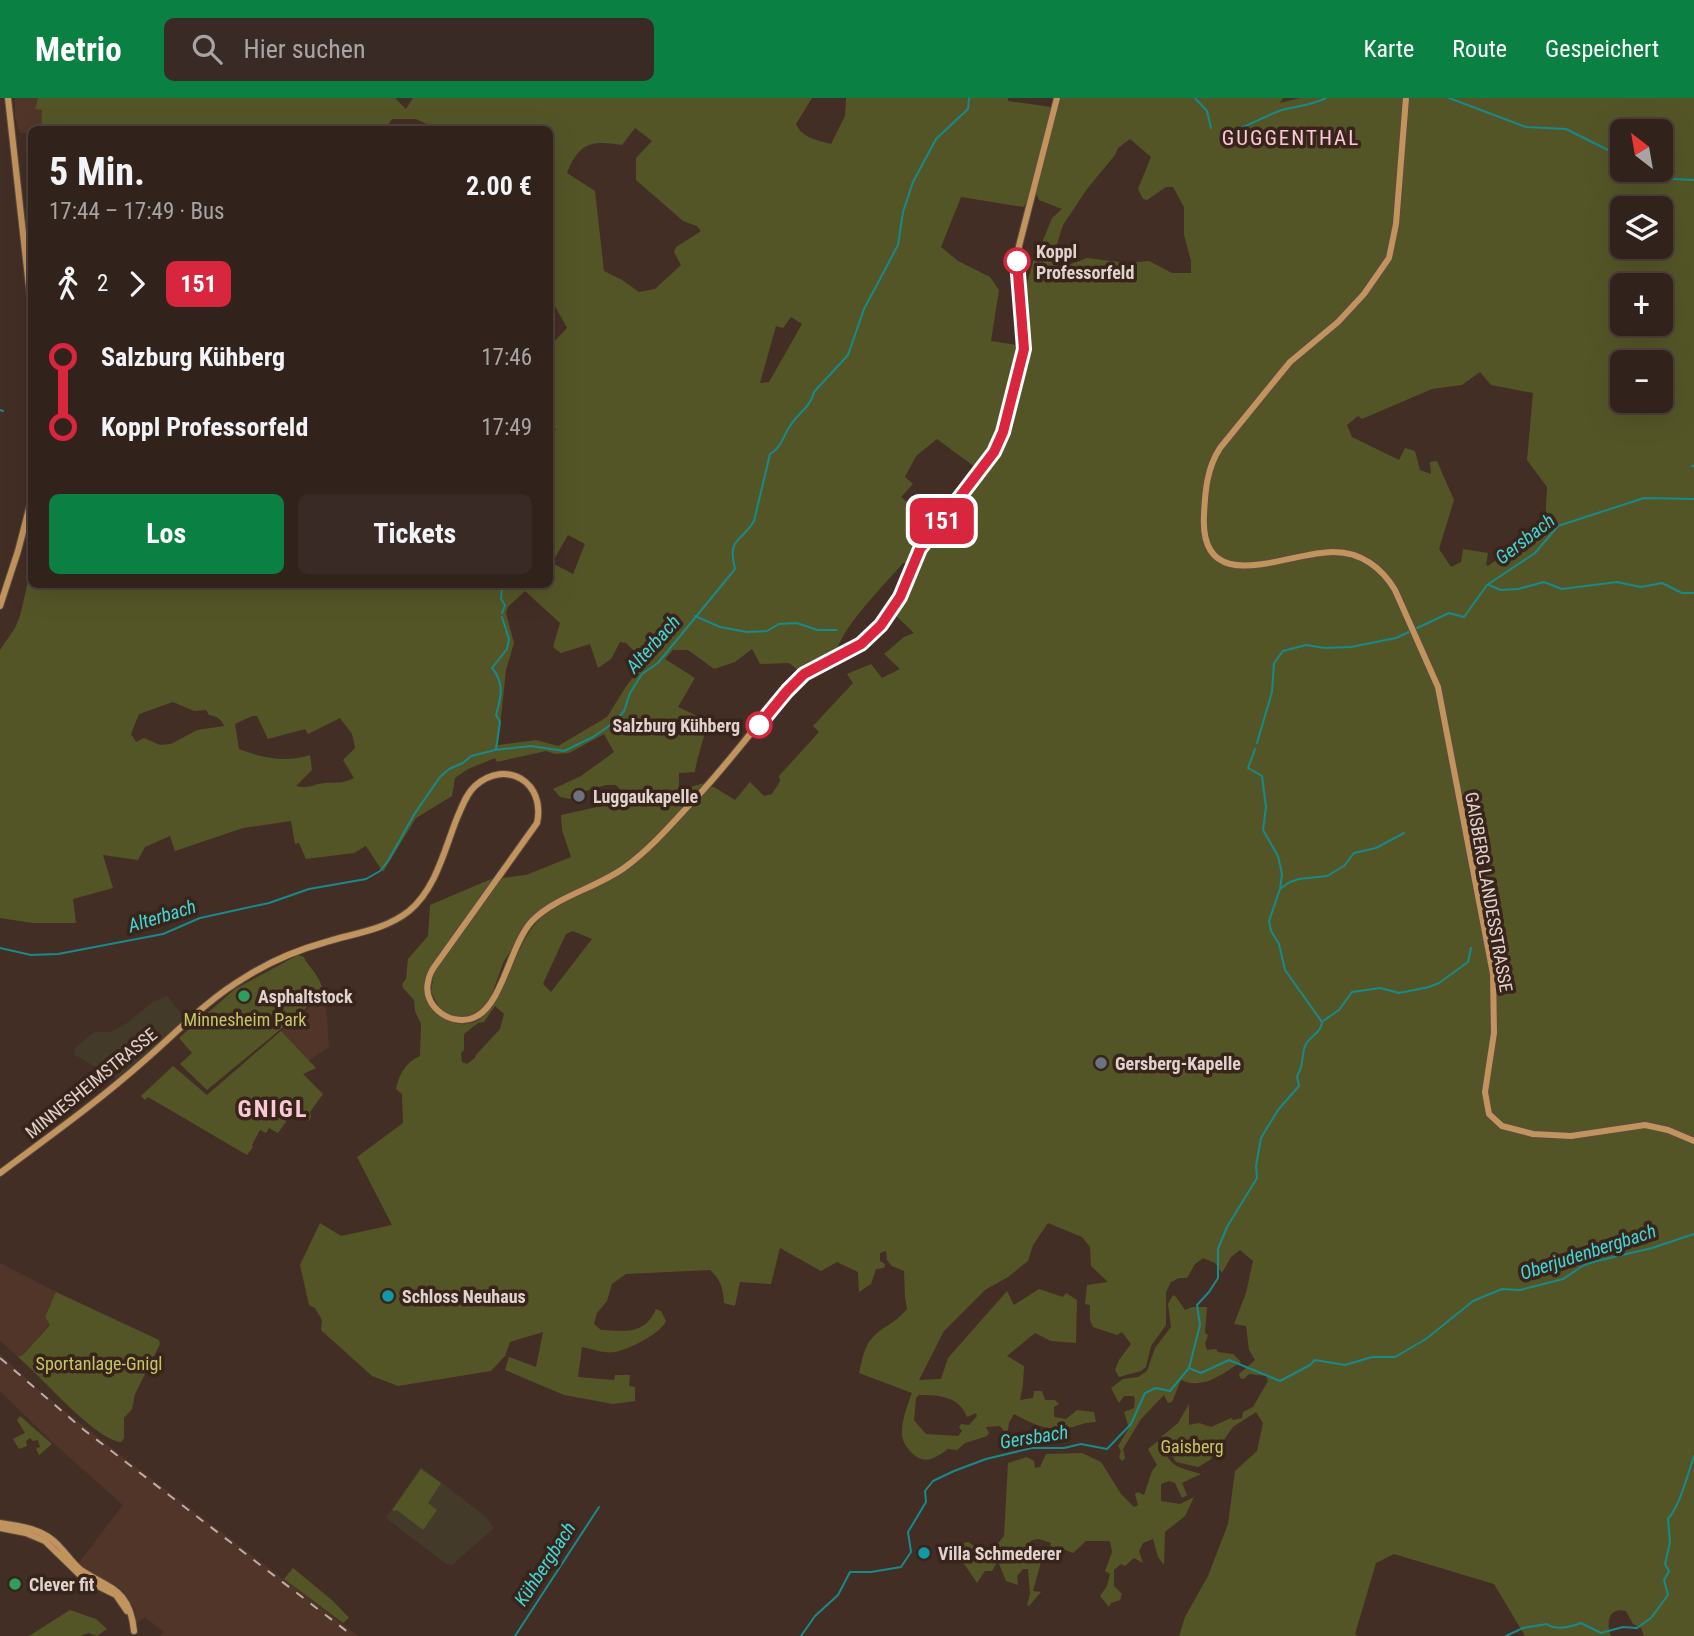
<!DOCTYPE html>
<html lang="de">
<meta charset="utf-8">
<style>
:root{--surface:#32221c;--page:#3a2a25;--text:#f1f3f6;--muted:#a8a4a3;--line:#4d3f3b;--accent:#0b8043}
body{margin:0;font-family:"Roboto Condensed",sans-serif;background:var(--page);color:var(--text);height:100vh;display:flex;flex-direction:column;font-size:26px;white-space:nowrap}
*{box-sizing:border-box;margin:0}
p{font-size:23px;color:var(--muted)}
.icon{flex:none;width:38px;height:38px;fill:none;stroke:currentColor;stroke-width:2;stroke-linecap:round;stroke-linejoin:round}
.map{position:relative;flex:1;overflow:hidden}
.panel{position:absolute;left:28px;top:28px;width:525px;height:462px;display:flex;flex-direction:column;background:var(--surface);border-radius:10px;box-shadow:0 7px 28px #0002,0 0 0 2px var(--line)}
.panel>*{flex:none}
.badge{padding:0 14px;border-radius:10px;font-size:24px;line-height:46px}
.needle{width:46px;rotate:329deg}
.controls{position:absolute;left:1610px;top:21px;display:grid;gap:14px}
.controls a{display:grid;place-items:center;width:63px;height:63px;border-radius:10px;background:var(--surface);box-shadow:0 7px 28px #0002,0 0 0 2px var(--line);font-size:35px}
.map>.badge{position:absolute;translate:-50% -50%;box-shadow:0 0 0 4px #fff}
.legs{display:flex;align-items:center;gap:10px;height:77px;padding:0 21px;font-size:23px}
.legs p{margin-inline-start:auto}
.head{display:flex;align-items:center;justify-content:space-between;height:119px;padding:0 21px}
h1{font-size:38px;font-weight:700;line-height:52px}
.primary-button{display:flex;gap:14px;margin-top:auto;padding:14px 21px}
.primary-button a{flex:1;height:80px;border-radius:10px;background:var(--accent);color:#fff;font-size:28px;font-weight:700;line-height:80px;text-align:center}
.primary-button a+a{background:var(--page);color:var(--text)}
ul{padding:0 21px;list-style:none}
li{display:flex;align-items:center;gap:24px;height:70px;font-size:26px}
li i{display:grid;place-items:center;width:10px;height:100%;margin:0 9px;background:currentColor}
li i::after{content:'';width:18px;height:18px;margin:-9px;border:5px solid;border-radius:50%;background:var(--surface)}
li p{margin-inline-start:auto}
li:first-child i{background:linear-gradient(#0000 50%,currentColor 0)}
li:last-child i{background:linear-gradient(currentColor 50%,#0000 0)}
header{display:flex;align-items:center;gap:42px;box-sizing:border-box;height:98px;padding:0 35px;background:var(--accent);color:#fff}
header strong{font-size:33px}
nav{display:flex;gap:38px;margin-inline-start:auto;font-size:24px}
.search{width:490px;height:63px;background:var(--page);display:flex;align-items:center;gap:18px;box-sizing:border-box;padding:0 24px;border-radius:10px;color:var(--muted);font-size:26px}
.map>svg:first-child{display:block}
.built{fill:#513529}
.education{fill:#433a2a}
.green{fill:#545527;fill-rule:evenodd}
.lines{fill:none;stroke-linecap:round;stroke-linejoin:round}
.stream{stroke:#178a8a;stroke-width:2}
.major-casing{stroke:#5c4b43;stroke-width:8}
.major{stroke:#c2945d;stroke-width:6}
.rail{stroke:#bdada7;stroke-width:2;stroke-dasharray:9 9;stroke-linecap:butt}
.line-1-casing{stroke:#fff;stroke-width:16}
.line-1{stroke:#d7263d;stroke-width:10}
.stop-1-dot{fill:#fff;stroke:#d7263d;stroke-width:3.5}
.worship-dot{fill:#6b7280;stroke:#39241c;stroke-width:2.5}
.leisure-dot{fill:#2e9e5b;stroke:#39241c;stroke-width:2.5}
.culture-dot{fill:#0f9aa8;stroke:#39241c;stroke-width:2.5}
.labels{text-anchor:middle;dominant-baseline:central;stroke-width:7;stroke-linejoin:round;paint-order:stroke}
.stop-label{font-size:18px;font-weight:bold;fill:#e0d2cc;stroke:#39241c;text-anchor:start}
.poi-label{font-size:18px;font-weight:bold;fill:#e0d2cc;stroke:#39241c;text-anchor:start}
.street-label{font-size:18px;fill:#e0d2cc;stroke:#39241c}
.park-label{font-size:18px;fill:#c4c763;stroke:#39241c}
.water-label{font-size:19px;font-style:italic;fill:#3ed8d8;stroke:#39241c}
.quarter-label{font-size:21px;letter-spacing:2px;fill:#fbc9d6;stroke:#39241c}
.district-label{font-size:24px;font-weight:bold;letter-spacing:2px;fill:#fbc9d6;stroke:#39241c}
</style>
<header>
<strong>Metrio</strong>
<div class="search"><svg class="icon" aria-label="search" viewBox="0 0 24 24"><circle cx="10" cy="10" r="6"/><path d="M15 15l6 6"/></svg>Hier suchen</div>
<nav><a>Karte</a><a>Route</a><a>Gespeichert</a></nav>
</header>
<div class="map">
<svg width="1694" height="1538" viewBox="0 0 1694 1538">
<rect width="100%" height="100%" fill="#432e25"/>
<!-- built -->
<g class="built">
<polygon points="15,0 38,0 35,11 42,12 41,31 32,32 31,35 20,35 15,19"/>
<polygon points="323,893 326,906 329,949 308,963 281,933 306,913"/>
<polygon points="0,1165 56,1194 45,1219 50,1226 23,1257 18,1259 0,1242"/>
<polygon points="0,1256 39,1292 115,1353 358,1538 160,1538 164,1534 145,1519 137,1525 135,1511 122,1492 78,1466 123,1407 51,1343 0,1293"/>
</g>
<!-- education -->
<g class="education">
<polygon points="167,898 184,919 184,923 116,981 75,957 74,951 94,934 111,934 127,925 153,904"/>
<polygon points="421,1369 485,1418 494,1430 452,1467 445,1465 386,1420"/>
</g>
<!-- green -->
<g class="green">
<path d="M38,0H395L406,11L413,0H812L796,26C802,40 817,42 831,46L845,18L846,0H1008V3L1051,9L1054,0H1283L1280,5L1300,0H1694V1538H1644L1641,1530L1633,1526L1626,1513C1608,1509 1606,1525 1611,1538H1525L1494,1486L1394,1456L1376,1465L1355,1536L1358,1538H1179L1185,1519L1208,1478L1228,1426L1235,1373L1257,1353L1263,1325L1256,1314L1233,1329L1210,1362L1198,1369L1176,1364L1161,1339L1178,1325L1189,1306V1327L1199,1325L1211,1329L1231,1320L1233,1322L1242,1320L1243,1314L1253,1309L1268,1283L1266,1278L1249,1276L1244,1281L1240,1280L1239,1276L1255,1262L1249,1252L1246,1228L1234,1226L1246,1195L1253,1163L1240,1152L1231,1159L1222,1175L1215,1165L1203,1160L1195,1166L1187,1180H1179L1171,1184L1166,1194V1227L1151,1248L1146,1269L1141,1273L1119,1279L1115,1272L1119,1262L1131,1246L1122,1234L1117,1237L1093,1229L1090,1222V1207L1085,1206L1087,1187L1108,1184L1091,1168L1090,1149L1082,1139L1048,1125L1033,1147L1028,1163L1008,1179L985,1192L944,1233L919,1282L941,1281L948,1260L1007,1193L1014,1207L1039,1191L1063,1199L1066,1195L1077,1202L1076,1245L1051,1243L1035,1235L1007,1258L1024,1268L1023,1287L1020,1302L1033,1300L1034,1293H1042L1045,1302H1055L1059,1306L1054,1309V1319L1066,1321L1077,1312L1094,1314L1096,1324C1085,1324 1078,1328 1068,1330C1048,1334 1031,1325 1014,1316L1009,1325L1007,1337L1000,1328L986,1329L989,1335L987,1338L965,1345L957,1352L948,1351C934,1361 924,1368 910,1353C906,1348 903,1344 902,1338C901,1324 907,1308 912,1295L859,1275C862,1262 864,1248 873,1239C883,1228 895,1226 907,1211L905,1200L904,1173L892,1168L887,1162L886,1153L880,1155V1163L885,1166L884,1170L876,1171L871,1186L859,1194L858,1174L837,1164L821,1173L780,1150L771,1186L740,1184L735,1208L724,1205C723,1190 721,1182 710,1172L626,1176L612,1186L607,1203L597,1215L594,1226L601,1232C626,1233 645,1237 656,1211L661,1213L666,1223C660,1236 630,1251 615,1254C606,1256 592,1251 582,1249L578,1279L614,1282L615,1277H630L629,1288L635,1289V1303L613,1306L564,1297L505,1272L509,1259L536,1269L543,1234L510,1244L505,1258L491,1273L398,1288L372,1278L321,1232L322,1222L315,1210L309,1207L300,1167L320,1125L341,1138L392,1127L357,1059L403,1025L402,996L396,991C399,976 406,964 420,958L421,926L415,913L414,902L403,890L402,886L406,881L408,861L428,838L430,807L496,779C482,799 467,819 452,839C443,851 432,864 426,878C415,906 450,936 477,923C503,909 514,848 537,824C557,803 598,792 624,774C656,752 683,717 711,689H714L735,702L750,684L764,698L772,696L780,683L779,678L819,634L813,628L853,585L847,576L871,566L882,580L900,571L884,556L904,539L914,535L889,511L908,466L903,465C888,483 836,535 837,556L800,574L789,565L760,566L752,551L735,564L714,571L688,552H673L665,561L695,580L678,609L706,622C706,640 697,656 695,674L679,675V692L705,685L688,700L676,718L630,763L592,787L537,814L504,863L490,901L480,912L468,919H461L447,916L440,911L431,894L434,875L502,780L526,777L571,759L562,732L561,717L615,705L626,697L616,687H606L573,697L570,701L560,699L553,691L581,678L614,654L604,636L569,655L555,656L546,653L497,664L495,660L468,671L455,680L452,698L416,720L383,774L366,748L354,755L306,761L299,745L295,746L291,723L243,730L175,753L170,738L145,749L138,762L103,757L113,790L73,801L76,825H33L0,820V552L15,530L20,518L31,470L32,486H550V343L556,331L550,325V248L567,230L550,199V32L437,31L416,21H392L385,32L41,31L42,12L35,11ZM635,30L652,43L636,60V82L683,123L697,128L701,133L676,149L674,154L681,167L655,191L639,194L622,182L604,173L595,93L567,75C579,45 591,42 622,47ZM1622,33H1661V72H1622ZM1130,41L1151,59L1138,91L1143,101L1147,102L1166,89H1173L1184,109V137L1191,163V175H1172L1149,163L1126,165L1087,160L1063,169L1053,159L1063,127L1087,91L1115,57L1118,50ZM1036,95L1039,102L1062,111L1052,120L1037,157H1035L1024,196L1029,249L991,243L999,192L990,179L958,163L941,149L961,99L1023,109ZM1622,110H1661V149H1622ZM1622,187H1661V226H1622ZM791,219L802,226L769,284L760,285L776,228L783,230ZM1622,264H1661V303H1622ZM1480,274L1491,287L1533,295L1527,362L1547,389L1545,427L1488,468L1486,467L1488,455L1463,451L1461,464L1451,469L1439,451L1454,402L1437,363L1430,364L1431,376L1420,372L1415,353L1405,350L1399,362L1352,339L1347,327L1358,318L1362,321L1432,291L1462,287ZM937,341L979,372L932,427L907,408L909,405L901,399L913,386L905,379L916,358ZM568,437L585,446L573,476L552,465ZM525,493L560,525L553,549L561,555L590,546L598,570L611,561L620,544L626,545L645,564L627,587L607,619L558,648L536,642L498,647L506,572L514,545L506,515L508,509ZM173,604L194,613L206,612L209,617C217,618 221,621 224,628L197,632L171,646L160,647L144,640L136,644L131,636L139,616ZM252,618H257L268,641L305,631L308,636L340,620L352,636L355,650L343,662L354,680C341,686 338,684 325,685C312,686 312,691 296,688L312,672L310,657C286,665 262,660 239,651L235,626ZM573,833L592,841L551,894L543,886L546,879L566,836ZM495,908L504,916L500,931L476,957L475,960L467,966L462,964L461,955L464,952V936L478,925L484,924ZM919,1297C939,1297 959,1298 967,1319L976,1315L977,1318L969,1327L961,1326L959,1329L962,1333L958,1338L926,1336L914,1322L916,1300Z"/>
<path d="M298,857L304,859C306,866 318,875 322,889L305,911L207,992L180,966L192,955L179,940L235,891Z"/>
<polygon points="281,933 316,970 303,976 323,996 310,1014 311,1020 308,1023 293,1014 278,1035 269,1030 266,1035 260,1032 252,1047 253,1049 247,1057 148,999 145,1002 141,998 173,968 207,997"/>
<path d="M56,1194L159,1242L160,1246L135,1296L132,1311L124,1320V1340L121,1344C95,1342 40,1277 18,1259L23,1257L50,1227L45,1219Z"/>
<path d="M1173,1197L1176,1199L1185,1212L1192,1209H1207L1205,1235L1208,1237L1205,1246L1207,1252L1216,1251L1218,1254L1233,1256L1241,1264C1222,1276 1204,1292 1181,1282L1172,1304L1168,1305L1164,1297L1141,1321L1123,1351L1125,1360L1122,1363L1119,1359L1121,1353L1118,1348L1129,1330L1124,1314L1134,1310L1135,1300L1133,1298H1124L1119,1305L1111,1290L1123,1281L1138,1279L1147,1273L1155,1250L1171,1229L1168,1206Z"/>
<polygon points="20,1318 52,1346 39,1357 36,1351 40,1349 38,1342 33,1343 30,1340 26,1343 27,1348 19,1351 13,1341 25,1335 17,1322"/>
<path d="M1158,1343C1174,1371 1172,1367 1201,1376L1182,1385L1187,1397L1182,1400L1175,1385L1169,1383L1161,1386V1403L1180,1406L1194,1399L1185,1418L1165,1434L1164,1467L1158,1459L1153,1441L1143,1445L1139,1453L1143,1465L1134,1460L1125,1468L1121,1466L1114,1472V1488L1122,1496L1120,1502L1111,1505L1109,1509L1100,1498L1107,1488L1110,1476L1105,1473L1112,1454L1110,1443H1086L1073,1455L1060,1450L1053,1459L1049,1460L1051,1445L1039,1441L1032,1442L1025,1451L1035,1454L1041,1464L1033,1493L1041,1494L1029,1508L1027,1507L1030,1496L1028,1471H1023L1017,1478L1018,1487L1006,1483L998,1463L992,1473H985L977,1485L952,1448L968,1444L976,1449L985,1461L1004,1438L1008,1365L1027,1359L1034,1363L1035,1370L1040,1369L1046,1356L1082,1355L1101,1364L1121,1396L1134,1409L1138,1407L1135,1396L1138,1394L1144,1397L1152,1373L1157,1367L1148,1351Z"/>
<polygon points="421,1371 441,1385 428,1405 437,1412 423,1432 397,1412 395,1413 392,1412"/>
<polygon points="293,1470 333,1503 349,1520 343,1525 284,1481"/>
<polygon points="70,1512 96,1521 107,1531 97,1538 88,1535 80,1538 29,1538"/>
</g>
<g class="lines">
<!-- stream -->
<g class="stream">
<polyline points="1195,0 1207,13 1211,30"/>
<polyline points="1449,0 1526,29 1566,31 1622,59"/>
<path d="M1220,37C1241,33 1261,19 1282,12C1297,8 1312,7 1326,0"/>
<polyline points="1652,72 1674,81 1694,82"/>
<polyline points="0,312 3,313"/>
<polyline points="1692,368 1694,368"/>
<polyline points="499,486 502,490 501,501 505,507 502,515"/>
<polyline points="1489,487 1501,492 1518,491 1544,484 1562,491 1617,484 1641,489 1662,485 1682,495 1694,495"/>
<polyline points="695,518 720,529 747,534 767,533 779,526 797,525 817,532 837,532"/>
<polyline points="1257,645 1272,594 1274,565 1283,553 1306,547 1325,550 1351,549 1396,540 1449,515 1464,519 1487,487 1535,455 1558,428 1644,400 1694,401"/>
<path d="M496,651L500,624L496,617C501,600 505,585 492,570L507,551L509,541L502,519"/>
<polyline points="1281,790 1290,784 1299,781 1327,778 1344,768 1354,755 1376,750 1404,735"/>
<path d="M0,850L31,857L58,856L163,836L200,820L269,805L309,791L366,781L380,773L388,763L415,715L440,679L449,671L463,665L471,658L495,652L531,648L564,653L593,639L615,624L624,613L630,595L642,576L658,565L735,471C727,439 741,445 754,423L770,356C782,349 783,338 790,328C797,316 811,309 814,294L848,257L864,211L898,147L903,114L913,84L936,41L968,11L969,0"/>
<polyline points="1323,923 1339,912 1352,894 1380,890 1399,895 1429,889 1439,885 1468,864 1471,850"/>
<polyline points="1189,1270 1201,1275 1229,1262 1280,1283 1310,1267 1315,1262 1345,1267 1372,1259 1395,1259 1426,1241 1473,1203 1502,1191 1520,1192 1563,1181 1584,1167 1597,1163 1652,1150 1694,1136"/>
<polyline points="515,1538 599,1409"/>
<path d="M801,1538L815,1518L838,1497L850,1474H871L901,1469L911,1454L908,1434L926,1404L925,1393L933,1383L954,1373L986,1361L1032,1350H1064L1081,1346L1107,1351L1131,1326L1145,1295L1156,1290L1170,1293L1189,1270L1200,1227L1197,1207L1209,1194L1218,1180V1151L1227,1129L1257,1080L1256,1068L1261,1040L1278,1012L1299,988L1297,978C1304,968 1301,959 1305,948C1309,938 1321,936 1322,924L1285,872L1279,846L1271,833L1269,823L1280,791L1282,776L1278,758L1263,732L1266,709L1262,678L1248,670L1255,651"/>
<path d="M1506,1538L1523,1530L1547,1526C1556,1533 1570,1529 1581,1525L1601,1535L1623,1529L1637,1530L1651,1520L1668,1497L1664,1482L1669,1473L1665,1466L1670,1444L1668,1421C1681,1405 1687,1378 1694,1358"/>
</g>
<defs>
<g id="major">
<polyline points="8,0 32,216"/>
<path d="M1406,0L1396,126L1389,160L1364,196L1338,224L1290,264L1220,350C1207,370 1205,393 1204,417C1199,503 1289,453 1334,454C1361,454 1382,470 1395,492L1438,589L1493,876L1494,935L1485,994L1489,1016L1502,1028L1533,1036L1571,1038L1645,1027L1668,1032L1694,1043"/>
<polyline points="0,508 18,453 32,399"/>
<path d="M0,1075C50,1038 100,1002 146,961C178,933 207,902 244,880C269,864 297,852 326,844C355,835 385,832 409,813C436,791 445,750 457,720C462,709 466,696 475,688C507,660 546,685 537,725L437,865C433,870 429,877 428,884C422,910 454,931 477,918C503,904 510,847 532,823C555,799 596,790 624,770C649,752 671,727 692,704C729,666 759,621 796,584L812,572L861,546L881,527L900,499L920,451L982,373L999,344L1024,251L1023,228L1017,175L1019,148L1057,0"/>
<path d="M0,1425C21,1428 44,1431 59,1448C67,1456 72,1465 81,1472C110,1491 130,1491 134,1533"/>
<polyline points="0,1430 26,1435 45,1443 84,1481 116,1497 127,1513"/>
</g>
</defs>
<!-- major casing -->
<use href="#major" class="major-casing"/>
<!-- major -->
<use href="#major" class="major"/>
<!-- rail -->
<polyline class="rail" points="0,1260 84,1332 353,1538"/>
</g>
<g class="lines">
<defs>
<polyline id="line-1" points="759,627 787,593 804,576 861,546 881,527 900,499 920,451 994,354 1003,334 1024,251 1017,163"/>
</defs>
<!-- line-1 casing -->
<use href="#line-1" class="line-1-casing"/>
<!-- line-1 -->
<use href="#line-1" class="line-1"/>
</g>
<!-- markers -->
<g class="stop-1-dot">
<circle cx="1017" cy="163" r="12"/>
<circle cx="759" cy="627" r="12"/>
</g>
<g class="worship-dot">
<circle cx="579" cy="698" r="7"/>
<circle cx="1101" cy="965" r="7"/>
</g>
<g class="leisure-dot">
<circle cx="244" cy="898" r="7"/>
<circle cx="15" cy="1486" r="7"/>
</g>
<g class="culture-dot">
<circle cx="388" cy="1198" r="7"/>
<circle cx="924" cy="1455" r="7"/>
</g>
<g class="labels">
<!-- stop labels -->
<g class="stop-label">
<text x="1036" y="153">Koppl<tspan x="1036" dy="21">Professorfeld</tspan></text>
<text x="740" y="627" text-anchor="end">Salzburg Kühberg</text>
</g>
<!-- poi labels -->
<g class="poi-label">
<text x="593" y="698">Luggaukapelle</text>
<text x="258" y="898">Asphaltstock</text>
<text x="1115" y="965">Gersberg-Kapelle</text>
<text x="402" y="1198">Schloss Neuhaus</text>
<text x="938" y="1455">Villa Schmederer</text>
<text x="29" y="1486">Clever fit</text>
</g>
<!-- street labels -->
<g class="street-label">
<text transform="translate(1489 794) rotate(80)">GAISBERG LANDESSTRASSE</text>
<text transform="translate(91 985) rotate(-39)">MINNESHEIMSTRASSE</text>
</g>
<!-- park labels -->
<g class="park-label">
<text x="245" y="921">Minnesheim Park</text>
<text x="99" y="1265">Sportanlage-Gnigl</text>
<text x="1192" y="1348">Gaisberg</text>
</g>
<!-- water labels -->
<g class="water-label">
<text transform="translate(1525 441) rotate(-38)">Gersbach</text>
<text transform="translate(653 546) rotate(-48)">Alterbach</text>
<text transform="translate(162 818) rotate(-17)">Alterbach</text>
<text transform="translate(1588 1154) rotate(-18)">Oberjudenbergbach</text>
<text transform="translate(1034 1339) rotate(-9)">Gersbach</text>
<text transform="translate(545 1466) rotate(-57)">Kühbergbach</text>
</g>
<!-- quarter labels -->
<g class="quarter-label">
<text x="1291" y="40">GUGGENTHAL</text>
</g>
<!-- district labels -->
<g class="district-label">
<text x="273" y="1011">GNIGL</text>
</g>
</g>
</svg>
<div class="controls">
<a><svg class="needle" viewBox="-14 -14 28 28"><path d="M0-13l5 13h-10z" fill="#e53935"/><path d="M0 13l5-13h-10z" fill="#a8a4a3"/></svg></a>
<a><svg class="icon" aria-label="layers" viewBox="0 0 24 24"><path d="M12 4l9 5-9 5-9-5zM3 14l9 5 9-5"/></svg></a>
<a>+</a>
<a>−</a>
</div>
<b class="badge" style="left:942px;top:423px;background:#d7263d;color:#fff">151</b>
<section class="panel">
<div class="head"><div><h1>5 Min.</h1><p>17:44 – 17:49 · Bus</p></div><b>2.00 €</b></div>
<div class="legs"><svg class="icon" aria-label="walk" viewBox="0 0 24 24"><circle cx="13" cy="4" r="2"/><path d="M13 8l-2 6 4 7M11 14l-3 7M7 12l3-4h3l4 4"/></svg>2<svg class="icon" aria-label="forward" viewBox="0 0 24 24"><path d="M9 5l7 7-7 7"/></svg><b class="badge" style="background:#d7263d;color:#fff">151</b></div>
<ul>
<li><i style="color:#d7263d"></i><b>Salzburg Kühberg</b><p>17:46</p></li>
<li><i style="color:#d7263d"></i><b>Koppl Professorfeld</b><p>17:49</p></li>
</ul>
<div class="primary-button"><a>Los</a><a>Tickets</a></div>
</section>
</div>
